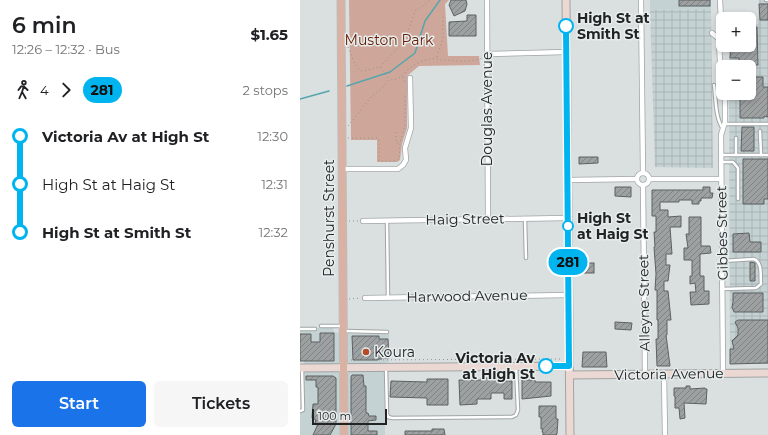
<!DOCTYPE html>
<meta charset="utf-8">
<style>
:root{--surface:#fff;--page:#f6f6f6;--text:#202124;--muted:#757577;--accent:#1a73e8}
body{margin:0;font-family:Montserrat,sans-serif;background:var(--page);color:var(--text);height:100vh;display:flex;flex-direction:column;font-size:15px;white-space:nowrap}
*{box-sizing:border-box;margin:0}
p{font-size:13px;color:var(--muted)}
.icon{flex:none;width:22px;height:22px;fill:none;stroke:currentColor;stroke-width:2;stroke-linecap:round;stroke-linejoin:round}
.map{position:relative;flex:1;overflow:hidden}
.panel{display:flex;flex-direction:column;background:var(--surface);width:300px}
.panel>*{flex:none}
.badge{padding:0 8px;border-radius:13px;font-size:14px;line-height:26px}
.tools{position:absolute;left:416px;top:12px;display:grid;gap:8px}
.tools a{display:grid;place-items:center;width:40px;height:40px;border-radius:6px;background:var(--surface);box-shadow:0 2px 6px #0003;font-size:20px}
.scale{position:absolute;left:12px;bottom:10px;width:75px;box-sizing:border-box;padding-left:4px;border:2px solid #222424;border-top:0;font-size:11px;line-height:14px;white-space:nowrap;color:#222424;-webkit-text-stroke:3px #e7eced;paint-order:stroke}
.map>.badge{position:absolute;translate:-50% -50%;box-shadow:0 0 0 2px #fff}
.legs{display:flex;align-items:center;gap:6px;height:44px;padding:0 12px;font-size:13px}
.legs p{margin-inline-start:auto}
.head{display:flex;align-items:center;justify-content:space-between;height:68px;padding:0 12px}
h1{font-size:22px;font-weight:600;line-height:30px}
.action{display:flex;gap:8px;margin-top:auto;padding:8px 12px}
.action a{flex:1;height:46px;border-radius:6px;background:var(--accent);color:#fff;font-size:16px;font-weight:600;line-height:46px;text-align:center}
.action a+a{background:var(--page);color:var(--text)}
ul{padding:0 12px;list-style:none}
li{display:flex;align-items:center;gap:14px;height:48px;font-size:15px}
li i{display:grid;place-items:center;width:6px;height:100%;margin:0 5px;background:currentColor}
li i::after{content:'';width:10px;height:10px;margin:-5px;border:3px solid;border-radius:50%;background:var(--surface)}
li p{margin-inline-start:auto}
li:first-child i{background:linear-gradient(#0000 50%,currentColor 0)}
li:last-child i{background:linear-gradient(currentColor 50%,#0000 0)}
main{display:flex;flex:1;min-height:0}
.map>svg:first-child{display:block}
.built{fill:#c5d2d3}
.industrial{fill:url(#industrial-grid)}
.green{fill:#cea79a}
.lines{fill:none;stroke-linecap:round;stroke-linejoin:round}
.stream{stroke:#54a6ac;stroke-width:1.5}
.building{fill:url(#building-hatch);stroke:#5c6161}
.lane-casing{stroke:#a0a4a5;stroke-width:4.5}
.street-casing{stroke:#a0a4a5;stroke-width:6}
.secondary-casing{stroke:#a0a4a5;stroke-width:9}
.primary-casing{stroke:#bdbdbd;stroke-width:9}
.path{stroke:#8e9293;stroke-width:1;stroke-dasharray:1 3;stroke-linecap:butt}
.lane{stroke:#fff;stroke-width:2.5}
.street{stroke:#fff;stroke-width:4.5}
.secondary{stroke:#ecd8d2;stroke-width:7}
.primary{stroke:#dab2a4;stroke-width:7}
.line-1-casing{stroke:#fff;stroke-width:9}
.line-1{stroke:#00b5ef;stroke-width:6}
.stop-1-dot{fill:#fff;stroke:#00b5ef;stroke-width:2}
.poi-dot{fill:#b24b27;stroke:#e7eced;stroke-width:1.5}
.labels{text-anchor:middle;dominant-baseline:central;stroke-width:3;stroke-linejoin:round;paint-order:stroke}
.stop-label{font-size:14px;font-weight:bold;fill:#222424;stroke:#e7eced;text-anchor:start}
.park-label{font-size:14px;fill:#651c00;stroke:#e7eced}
.street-label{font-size:14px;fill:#222424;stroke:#e7eced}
.poi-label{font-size:14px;fill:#222424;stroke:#e7eced;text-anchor:start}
</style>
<main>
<section class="panel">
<div class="head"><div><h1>6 min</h1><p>12:26 – 12:32 · Bus</p></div><b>$1.65</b></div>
<div class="legs"><svg class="icon" aria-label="walk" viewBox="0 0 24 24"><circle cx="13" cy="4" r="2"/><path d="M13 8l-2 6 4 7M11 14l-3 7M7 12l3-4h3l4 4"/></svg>4<svg class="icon" aria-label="forward" viewBox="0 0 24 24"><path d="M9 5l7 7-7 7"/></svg><b class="badge" style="background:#00b5ef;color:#111">281</b><p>2 stops</p></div>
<ul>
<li><i style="color:#00b5ef"></i><b>Victoria Av at High St</b><p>12:30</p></li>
<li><i style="color:#00b5ef"></i><span>High St at Haig St</span><p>12:31</p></li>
<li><i style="color:#00b5ef"></i><b>High St at Smith St</b><p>12:32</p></li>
</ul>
<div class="action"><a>Start</a><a>Tickets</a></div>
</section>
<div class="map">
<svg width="468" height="435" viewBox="0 0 468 435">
<defs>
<pattern id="industrial-grid" width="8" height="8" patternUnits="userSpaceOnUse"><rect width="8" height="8" fill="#c5d2d3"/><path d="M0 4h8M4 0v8" fill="none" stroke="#a9b4b5"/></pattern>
<pattern id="building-hatch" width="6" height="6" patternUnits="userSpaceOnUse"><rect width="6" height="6" fill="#9da1a2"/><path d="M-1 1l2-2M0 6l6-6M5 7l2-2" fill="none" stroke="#808384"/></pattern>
</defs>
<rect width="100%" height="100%" fill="#dadfe0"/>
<!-- built -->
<g class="built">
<polygon points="350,0 411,0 411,9 350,10"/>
<polygon points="0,328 33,328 34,332 51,334 89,334 89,362 84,363 85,435 0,435 0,413 5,411 4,361 0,361"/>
</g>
<!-- industrial -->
<g class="industrial">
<polygon points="459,0 468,0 468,364 430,364 429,93 449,93 449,67 429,67 429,45 449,45 449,24 458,24"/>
<polygon points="411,9 413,168 355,167 350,10"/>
</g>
<!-- green -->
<polygon class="green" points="49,0 149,0 145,4 148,56 179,56 180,65 119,66 107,76 107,128 102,144 100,160 97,162 77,162 77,140 51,140"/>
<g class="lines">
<!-- stream -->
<g class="stream">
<polyline points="47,86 90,72 115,53 125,21 140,0"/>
<polyline points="0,99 29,91"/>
</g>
</g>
<!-- building -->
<g class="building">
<polygon points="151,0 166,0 167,4 165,11 154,16 149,5"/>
<rect x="379" y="0" width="31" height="6"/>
<polygon points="459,4 468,4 468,20 460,20"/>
<polygon points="167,15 176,15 176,36 149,36 149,22 167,21"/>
<polygon points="449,27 457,27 458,65 439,66 439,58 430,58 431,45 449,45"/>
<polygon points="449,77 463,77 463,87 468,87 468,117 464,116 464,118 440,118 440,93 449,93"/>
<polygon points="442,127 454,127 454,151 441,151"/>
<polygon points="279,157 298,157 298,163 279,164"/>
<polygon points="443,159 468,159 468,199 464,199 464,204 443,204"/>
<polygon points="315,187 331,187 331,197 315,196"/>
<polygon points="403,187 410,187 410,193 413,193 412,198 401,198 401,201 399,201 399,204 392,204 392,200 379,200 379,202 360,202 360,210 368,210 368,217 381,216 381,227 370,227 372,254 366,254 366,265 370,265 368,281 364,281 364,291 368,291 371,320 367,320 367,335 366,335 370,366 357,366 356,339 358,339 358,320 357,320 357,290 355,290 356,274 354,247 355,247 354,232 356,232 356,216 352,216 352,190 403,190"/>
<polygon points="389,217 401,217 401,246 410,246 411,253 400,254 400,276 404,276 404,291 409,291 409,304 391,305 390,292 396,292 395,283 390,284 390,276 392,276 392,260 384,260 384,248 388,248 386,234 389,234"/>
<polygon points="449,233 450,242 461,242 461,252 433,252 433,234"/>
<polygon points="450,262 455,263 455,281 450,281"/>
<rect x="280" y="263" width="14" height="10"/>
<polygon points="433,293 463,293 463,312 434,312 432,307 433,302"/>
<polygon points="438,320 468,320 468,363 430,364 430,349 434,349 432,341 438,335 438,328 435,322"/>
<polygon points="315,322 332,323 331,330 315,329"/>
<polygon points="20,333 34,333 34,361 0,361 0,334 11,334 11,342 20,342"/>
<polygon points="52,336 79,336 79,339 88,339 89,358 82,358 82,359 78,359 78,360 53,360"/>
<polygon points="283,352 306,352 307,367 282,367"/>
<polygon points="52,375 63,375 64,386 66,386 66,413 68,413 69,416 76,416 76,420 68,421 68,431 77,431 77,435 51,435 51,377"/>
<polygon points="6,376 33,376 36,378 36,424 30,435 13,435 18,424 15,423 16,420 12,418 13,404 18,404 18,387 16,387 16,380 6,380"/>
<polygon points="181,378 201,378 201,381 212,381 212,399 204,399 204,393 191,393 191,399 177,399 177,404 160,405 159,380 181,380"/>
<polygon points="127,379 148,379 148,405 127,405 127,398 90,397 91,381 127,382"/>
<polygon points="222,380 235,380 235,382 251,382 251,396 222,399"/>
<polygon points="386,386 390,386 390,389 405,388 405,389 407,389 406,404 384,403 385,418 380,419 379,408 375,408 375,396 374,396 374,388 386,388"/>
<polygon points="239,406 256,406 256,419 258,419 257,434 256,435 243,435 243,432 242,432 243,429 241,429 241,417 239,417"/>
<polygon points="132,429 144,429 145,435 105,435 105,431 132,431"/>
</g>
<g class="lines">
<defs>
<g id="lane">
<polyline points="466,0 468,0"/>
<path d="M414,85C416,99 415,117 423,129"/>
<polyline points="425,124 468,124"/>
<polyline points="460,131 461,155"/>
<polyline points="436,138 436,155"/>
<polyline points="422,155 468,155"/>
<polyline points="422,162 433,162 438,168 438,199"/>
<polyline points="225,219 226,258"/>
<polyline points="87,221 88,297"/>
<path d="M422,289L456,288L461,284C460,276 463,263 454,259L423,261"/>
<polyline points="21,326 42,326"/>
<polyline points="0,329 15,329"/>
<polyline points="45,331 87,332"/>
<polyline points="86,368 87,414 88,417 92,418 212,417 216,415 218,410 216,367"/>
<polyline points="0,411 3,410 2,368"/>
</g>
<g id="street">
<polyline points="187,0 188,219"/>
<polyline points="341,0 343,173"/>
<polyline points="420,0 421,21 422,28"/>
<polyline points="412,33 419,39 420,63 423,74"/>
<polyline points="187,54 266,52"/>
<polyline points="41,169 98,169 103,165 106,160 105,148 111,128 110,78"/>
<circle cx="343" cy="179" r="6"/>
<polyline points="349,179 421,179"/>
<polyline points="268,180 337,179"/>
<polyline points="343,185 345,374"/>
<polyline points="63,221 268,218"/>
<polyline points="65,298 269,295"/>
<polyline points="423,373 421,135 425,122 425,93"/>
<polyline points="364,374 365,435"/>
</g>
<g id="secondary">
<polyline points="266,0 270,435"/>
<polyline points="0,368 269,366"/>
<polyline points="270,375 468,373"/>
</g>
<polyline id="primary" points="41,0 44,435"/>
</defs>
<!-- lane casing -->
<use href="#lane" class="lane-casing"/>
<!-- street casing -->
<use href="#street" class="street-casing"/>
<!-- secondary casing -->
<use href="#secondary" class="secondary-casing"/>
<!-- primary casing -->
<use href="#primary" class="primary-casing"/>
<!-- path -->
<g class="path">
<polyline points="48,47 54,62 60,71 64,71 80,67 89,79"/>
<polyline points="137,57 143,37 143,16"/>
<polyline points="80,67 105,40 115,11 131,0"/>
<polyline points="103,77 105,83"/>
<path d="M48,126L71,97L82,88L89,80C104,79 100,76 110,68C115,64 123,60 130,59C135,58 139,60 145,60C157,61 171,63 182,58"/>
<polyline points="96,132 96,143 99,143"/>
<polyline points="48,138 78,138 79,140 79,161 95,161 99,159 100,142 105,127 105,95"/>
<polyline points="49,221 58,221"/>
<polyline points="49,299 60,298"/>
<polyline points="51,360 262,359"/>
</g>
<!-- lane -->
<use href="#lane" class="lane"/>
<!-- street -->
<use href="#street" class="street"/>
<!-- secondary -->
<use href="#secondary" class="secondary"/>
<!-- primary -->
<use href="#primary" class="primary"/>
</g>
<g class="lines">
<defs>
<polyline id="line-1" points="246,366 269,366 266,26"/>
</defs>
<!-- line-1 casing -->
<use href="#line-1" class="line-1-casing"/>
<!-- line-1 -->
<use href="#line-1" class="line-1"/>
</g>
<!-- markers -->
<g class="stop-1-dot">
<circle cx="266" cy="26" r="7"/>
<circle cx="268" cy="226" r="5"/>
<circle cx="246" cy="366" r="7"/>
</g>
<circle class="poi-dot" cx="66" cy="352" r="4"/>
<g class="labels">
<!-- stop labels -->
<g class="stop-label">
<text x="277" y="18">High St at<tspan x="277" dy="16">Smith St</tspan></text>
<text x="277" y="218">High St<tspan x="277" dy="16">at Haig St</tspan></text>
<text x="235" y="358" text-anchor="end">Victoria Av<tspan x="235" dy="16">at High St</tspan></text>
</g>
<!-- park labels -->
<g class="park-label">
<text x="89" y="40">Muston Park</text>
</g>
<!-- street labels -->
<g class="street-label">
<text transform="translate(187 109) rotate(-90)">Douglas Avenue</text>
<text transform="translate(29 218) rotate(-90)">Penshurst Street</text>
<text transform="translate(165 219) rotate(-1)">Haig Street</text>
<text transform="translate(422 233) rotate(-91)">Gibbes Street</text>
<text transform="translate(167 296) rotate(-1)">Harwood Avenue</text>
<text transform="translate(344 303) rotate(-91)">Alleyne Street</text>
<text transform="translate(369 374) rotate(-1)">Victoria Avenue</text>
</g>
<!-- poi labels -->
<g class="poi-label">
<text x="74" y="352">Koura</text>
</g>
</g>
</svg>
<div class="tools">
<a>+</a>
<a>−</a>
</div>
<div class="scale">100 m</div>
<b class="badge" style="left:268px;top:262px;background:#00b5ef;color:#111">281</b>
</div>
</main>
